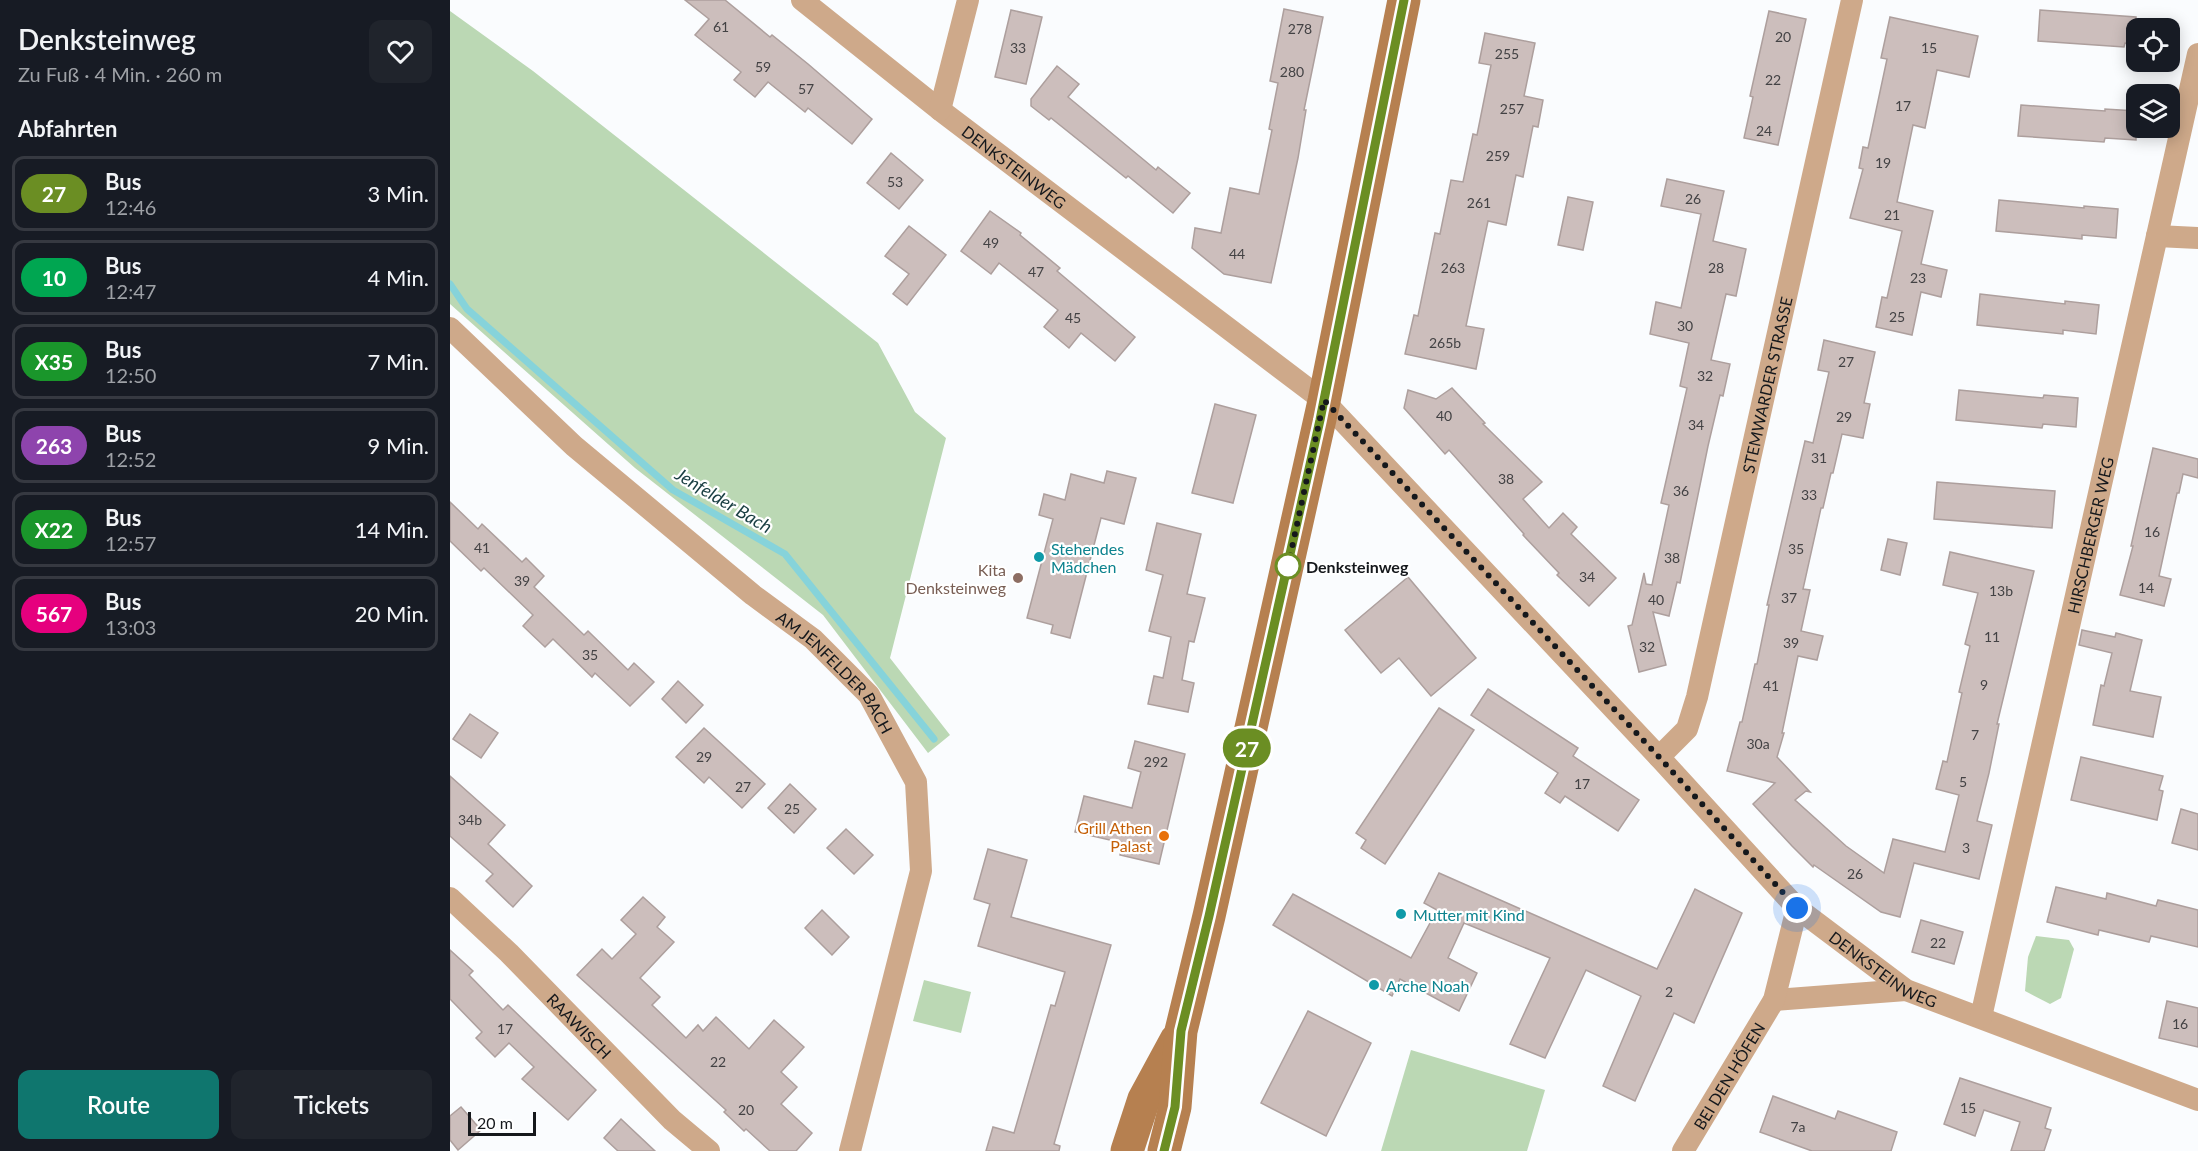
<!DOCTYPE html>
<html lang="de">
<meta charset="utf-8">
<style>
:root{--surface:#171b24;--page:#20242c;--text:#f1f3f6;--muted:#9ea1a6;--line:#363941;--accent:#0f766e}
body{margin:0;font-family:Lato,sans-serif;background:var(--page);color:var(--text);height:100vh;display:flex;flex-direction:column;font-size:22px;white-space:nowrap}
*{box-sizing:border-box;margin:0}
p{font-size:20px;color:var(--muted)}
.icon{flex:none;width:33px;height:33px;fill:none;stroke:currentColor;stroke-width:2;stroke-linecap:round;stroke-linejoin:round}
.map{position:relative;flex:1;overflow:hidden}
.side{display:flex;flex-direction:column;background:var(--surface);width:450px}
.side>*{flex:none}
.badge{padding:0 12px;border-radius:20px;font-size:21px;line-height:39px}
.buttons{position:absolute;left:1676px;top:18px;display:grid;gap:12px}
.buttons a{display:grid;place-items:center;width:54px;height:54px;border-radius:12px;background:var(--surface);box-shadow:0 3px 15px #0003;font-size:30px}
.scale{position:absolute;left:18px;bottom:15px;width:68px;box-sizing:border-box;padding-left:6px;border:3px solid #15181c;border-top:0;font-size:16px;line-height:21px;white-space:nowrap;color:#15181c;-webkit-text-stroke:4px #fff;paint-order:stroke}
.you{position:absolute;width:30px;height:30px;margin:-15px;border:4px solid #fff;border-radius:50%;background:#1a73e8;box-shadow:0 0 0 9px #1a73e833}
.map>.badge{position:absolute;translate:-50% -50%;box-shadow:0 0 0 3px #fff}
h2{padding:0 18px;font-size:22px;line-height:54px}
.round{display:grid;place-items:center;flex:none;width:63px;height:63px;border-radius:12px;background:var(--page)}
.summary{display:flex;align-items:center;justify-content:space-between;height:102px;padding:0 18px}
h1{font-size:28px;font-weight:600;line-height:45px}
.action{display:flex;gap:12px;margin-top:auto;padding:12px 18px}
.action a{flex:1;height:69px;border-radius:12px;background:var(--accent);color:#fff;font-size:24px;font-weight:600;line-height:69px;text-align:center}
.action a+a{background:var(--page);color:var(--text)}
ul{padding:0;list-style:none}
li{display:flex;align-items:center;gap:18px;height:75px;margin:0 12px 9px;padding:0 6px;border:3px solid var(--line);border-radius:12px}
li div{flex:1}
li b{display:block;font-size:22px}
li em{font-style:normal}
li .badge{min-width:66px;font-weight:700;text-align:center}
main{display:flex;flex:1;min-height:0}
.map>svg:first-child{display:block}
.green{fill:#bbd8b4}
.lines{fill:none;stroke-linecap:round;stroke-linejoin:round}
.stream{stroke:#86d3da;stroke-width:7}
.building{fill:#ccbebc;stroke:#ad9f9d;stroke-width:1.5}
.street{stroke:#cea98a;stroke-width:22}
.secondary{stroke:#b68050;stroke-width:33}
.line-casing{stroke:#fff;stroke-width:14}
.line{stroke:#6b8e23;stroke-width:9}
.walk{stroke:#15181c;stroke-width:6;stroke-dasharray:0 10.8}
.culture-dot{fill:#0f9aa8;stroke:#fff;stroke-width:2}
.stop-dot{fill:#fff;stroke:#6b8e23;stroke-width:3}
.education-dot{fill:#8d6e63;stroke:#fff;stroke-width:2}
.food-dot{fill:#e8710a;stroke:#fff;stroke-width:2}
.labels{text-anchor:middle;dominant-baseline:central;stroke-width:4.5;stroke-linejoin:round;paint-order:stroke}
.number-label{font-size:14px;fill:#434244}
.street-label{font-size:16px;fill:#15181c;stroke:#fff}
.culture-label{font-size:16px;fill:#0d838f;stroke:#fff;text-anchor:start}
.stop-label{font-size:16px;font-weight:bold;fill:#15181c;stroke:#fff;text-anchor:start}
.education-label{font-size:16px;fill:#785e54;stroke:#fff;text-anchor:end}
.food-label{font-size:16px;fill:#c56008;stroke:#fff;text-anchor:end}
.water-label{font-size:18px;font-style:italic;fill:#193e42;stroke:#fff}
</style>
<main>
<section class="side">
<div class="summary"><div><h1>Denksteinweg</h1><p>Zu Fuß · 4 Min. · 260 m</p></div><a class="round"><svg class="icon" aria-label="heart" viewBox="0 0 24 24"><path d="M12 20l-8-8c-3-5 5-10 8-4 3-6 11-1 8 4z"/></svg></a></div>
<h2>Abfahrten</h2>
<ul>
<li><span class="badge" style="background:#6b8e23;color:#fff">27</span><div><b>Bus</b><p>12:46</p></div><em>3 Min.</em></li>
<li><span class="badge" style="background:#00a651;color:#fff">10</span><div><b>Bus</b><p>12:47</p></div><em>4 Min.</em></li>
<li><span class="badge" style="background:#1a962b;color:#fff">X35</span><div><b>Bus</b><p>12:50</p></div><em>7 Min.</em></li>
<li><span class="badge" style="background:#8e44ad;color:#fff">263</span><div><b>Bus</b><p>12:52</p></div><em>9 Min.</em></li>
<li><span class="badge" style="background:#1a962b;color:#fff">X22</span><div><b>Bus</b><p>12:57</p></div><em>14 Min.</em></li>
<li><span class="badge" style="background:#e6007e;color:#fff">567</span><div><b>Bus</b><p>13:03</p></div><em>20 Min.</em></li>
</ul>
<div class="action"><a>Route</a><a>Tickets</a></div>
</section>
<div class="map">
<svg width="1748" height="1151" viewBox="0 0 1748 1151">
<rect width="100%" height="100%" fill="#fafcfe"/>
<!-- green -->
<g class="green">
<polygon points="0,11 83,71 428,343 465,412 496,438 440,658 500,735 478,753 373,615 185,468 0,304"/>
<polygon points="1586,936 1619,940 1624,949 1611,998 1600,1004 1575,991 1578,957"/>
<polygon points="474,980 521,992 511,1033 463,1021"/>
<polygon points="961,1050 1095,1090 1077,1151 931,1151"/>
</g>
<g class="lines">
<!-- stream -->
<polyline class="stream" points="0,284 17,309 223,490 335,554 484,739"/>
</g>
<!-- building -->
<g class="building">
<polygon points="235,0 275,0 320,37 322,35 358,64 422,119 402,144 358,108 355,112 318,82 305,97 284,80 291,72 245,35 259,19"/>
<polygon points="834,9 873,17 854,110 856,110 848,158 821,283 774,274 742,248 745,228 771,233 780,188 809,194 822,130 819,129 828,83 820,81"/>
<polygon points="561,10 592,17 576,84 545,77"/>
<polygon points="1590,10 1686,17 1686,44 1675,43 1674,47 1588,41"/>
<polygon points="1319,11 1356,19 1328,145 1294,138 1303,97 1300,96"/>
<polygon points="1440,17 1528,36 1519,77 1487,70 1475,128 1463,125 1447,202 1483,211 1471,264 1497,270 1491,297 1471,292 1462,335 1426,327 1432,297 1437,298 1452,231 1400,218 1413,169 1409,168 1413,147 1418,148 1437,59 1431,58"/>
<polygon points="1035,33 1085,43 1074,96 1093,100 1088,127 1083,126 1073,177 1066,175 1056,225 1038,221 1016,326 1034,329 1026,369 955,354 964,315 968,316 985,233 990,234 1001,180 1013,182 1023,134 1027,135 1041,65 1029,63"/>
<polygon points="607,66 629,84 618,97 706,170 708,167 740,193 723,213 678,176 676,178 601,118 599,120 581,106 581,99"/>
<polygon points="1571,105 1655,111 1655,109 1686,111 1686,140 1655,138 1654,142 1568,136"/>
<polygon points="441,153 473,180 449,209 417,183"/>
<polygon points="1217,179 1274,191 1263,241 1296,249 1286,296 1276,294 1261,360 1280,364 1273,396 1270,395 1258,446 1230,583 1227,582 1219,616 1203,612 1216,665 1189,672 1178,626 1182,625 1194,573 1196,584 1202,585 1219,505 1211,503 1237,388 1230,386 1239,343 1200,334 1206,302 1231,308 1251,214 1211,206"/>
<polygon points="1118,197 1143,202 1133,250 1108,245"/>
<polygon points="1549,200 1634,208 1634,206 1668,209 1666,238 1632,235 1632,239 1546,231"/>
<polygon points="540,211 571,233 570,235 610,268 607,271 685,337 665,361 631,333 619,348 594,327 608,310 549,263 541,274 511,251"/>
<polygon points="459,226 496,255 457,305 443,294 459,274 435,256"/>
<polygon points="1530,294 1615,304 1615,301 1649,305 1646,334 1613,330 1613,334 1527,325"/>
<polygon points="1374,340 1425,352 1414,403 1420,404 1413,438 1392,434 1383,473 1381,473 1373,508 1371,508 1353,589 1360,590 1351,631 1373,636 1367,660 1348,656 1332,733 1334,733 1327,757 1360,792 1356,791 1345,800 1396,846 1434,873 1443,839 1495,852 1509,795 1486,789 1493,761 1497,762 1512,693 1509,692 1520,646 1515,644 1528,593 1493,585 1500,552 1584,571 1547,724 1549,724 1539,773 1527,821 1542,825 1529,879 1464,863 1450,917 1431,912 1364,865 1363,867 1342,846 1303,804 1325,783 1277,771 1290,722 1292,722 1305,664 1307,664 1319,605 1317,605 1355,441 1363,443 1379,372 1368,370"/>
<polygon points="1002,388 1035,423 1033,424 1092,482 1073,499 1099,528 1113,513 1127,527 1121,534 1166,578 1139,606 1107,575 1109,573 1073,535 1074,534 999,450 995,454 954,408 958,390 986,399"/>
<polygon points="1509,390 1593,398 1594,395 1628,398 1626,427 1593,424 1592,428 1506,420"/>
<polygon points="765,404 806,415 783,503 742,493"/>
<polygon points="1703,448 1748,459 1748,478 1733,474 1729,493 1727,493 1709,576 1721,579 1714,606 1670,595 1683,546 1681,546"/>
<polygon points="657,471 686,478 674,524 651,518 620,638 601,633 603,625 577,618 603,519 589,515 594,494 615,500 621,474 654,483"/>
<polygon points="1487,482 1605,491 1602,528 1484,519"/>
<polygon points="0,502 28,529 32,524 72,562 76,558 94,576 84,587 134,635 138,631 178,670 184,663 204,682 180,706 145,673 142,677 103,639 95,647 73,626 83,615 34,568 31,571 0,541"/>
<polygon points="707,523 751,534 737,594 755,598 744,642 739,641 732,680 744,683 738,712 698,704 704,676 713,678 721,637 699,631 713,575 696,570"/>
<polygon points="1438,539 1457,543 1450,575 1431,570"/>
<polygon points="958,577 1026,658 981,696 949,658 931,673 895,630"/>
<polygon points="1632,630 1665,637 1666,633 1692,640 1680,691 1711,697 1703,737 1643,725 1651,685 1654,686 1662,653 1629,645"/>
<polygon points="228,681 253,705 236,723 212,699"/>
<polygon points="1038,689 1128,748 1123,756 1189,800 1168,831 1115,796 1110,803 1095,793 1108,773 1021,715"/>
<polygon points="989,708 1024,730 935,864 911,848 916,840 906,833"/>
<polygon points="20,714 48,733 31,758 3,739"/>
<polygon points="254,728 315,784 292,808 259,777 254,783 226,757"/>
<polygon points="685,741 735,754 709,864 670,855 673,843 625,832 634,796 682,808 691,772 678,768"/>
<polygon points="1631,757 1713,776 1709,790 1713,791 1707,820 1621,800"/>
<polygon points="0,776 55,825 38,844 82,886 63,907 36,881 43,874 0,836"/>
<polygon points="340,784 366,809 344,833 318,808"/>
<polygon points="1731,809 1748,814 1748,850 1722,843"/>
<polygon points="396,829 423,855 404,874 377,848"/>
<polygon points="538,849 577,860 561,917 661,945 604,1144 610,1146 609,1151 536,1151 543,1127 564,1133 601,1005 605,1006 615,972 528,946 540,904 524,899"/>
<polygon points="989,873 1207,969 1245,889 1292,913 1244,1023 1224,1013 1185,1101 1153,1086 1191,996 1136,970 1095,1058 1060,1044 1100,958 1014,923 998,958 1027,973 1009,1011 950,979 942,996 823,925 843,894 961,958 987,910 974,903"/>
<polygon points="1606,887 1656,899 1657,893 1706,906 1708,900 1748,910 1748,947 1701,936 1699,942 1649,930 1648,935 1597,922"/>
<polygon points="193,897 215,917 207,927 224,942 190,978 210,997 202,1005 236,1038 248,1025 253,1031 266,1017 299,1049 324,1020 354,1047 331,1072 347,1087 331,1104 362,1133 346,1151 320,1151 296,1129 294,1131 274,1112 276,1110 127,975 152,949 162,959 186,934 171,920"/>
<polygon points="372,910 399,937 382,955 355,928"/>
<polygon points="1471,920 1513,932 1504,964 1462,952"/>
<polygon points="0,950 23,971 19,975 53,1010 58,1005 146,1090 118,1120 72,1079 84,1067 59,1043 45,1057 26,1038 32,1032 0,999"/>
<polygon points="1717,1001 1748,1008 1748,1047 1709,1038"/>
<polygon points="858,1011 921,1043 876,1136 811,1103"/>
<polygon points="1510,1078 1601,1108 1595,1128 1601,1130 1594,1151 1561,1151 1570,1122 1534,1110 1525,1136 1494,1124"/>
<polygon points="1323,1096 1385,1119 1388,1111 1447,1132 1441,1151 1362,1151 1310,1132"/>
<polygon points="11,1107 31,1130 8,1150 0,1140 0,1116"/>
<polygon points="171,1119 205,1151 168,1151 154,1138"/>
</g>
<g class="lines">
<!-- street -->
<g class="street">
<path id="s1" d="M352,0L490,110L874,401L1209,757L1347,908L1456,990L1748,1100"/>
<polyline points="490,110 518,0"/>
<polyline points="1707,236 1748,238"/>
<path id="s2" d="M0,328L124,446L303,595L363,639L419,695L466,782L471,871L400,1151"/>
<path id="s3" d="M1209,757L1237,729L1247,697L1402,0"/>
<path id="s4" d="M0,898L59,953L222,1120L259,1151"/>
<polyline points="1324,1000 1456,990"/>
<path id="s5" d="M1531,1017L1748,54"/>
<path id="s6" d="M1233,1151L1324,1000L1347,908"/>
</g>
<!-- secondary -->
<g class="secondary">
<polyline points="677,1151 694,1099 726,1040"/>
<polyline points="714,1151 725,1107 731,1031 759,916 874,401 954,0"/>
</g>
</g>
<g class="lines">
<defs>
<polyline id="line" points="714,1151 725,1107 731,1031 759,916 870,420 954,0"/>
</defs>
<!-- line casing -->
<use href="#line" class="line-casing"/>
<!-- line -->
<use href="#line" class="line"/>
<!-- walk -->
<polyline class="walk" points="838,566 874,400 1209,757 1347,908"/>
</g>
<!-- markers -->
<g class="culture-dot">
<circle cx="589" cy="557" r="6"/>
<circle cx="951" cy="914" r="6"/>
<circle cx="924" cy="985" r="6"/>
</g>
<circle class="stop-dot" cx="838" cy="566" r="12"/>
<circle class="education-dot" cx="568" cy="578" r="6"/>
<circle class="food-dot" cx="714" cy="836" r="6"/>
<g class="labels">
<!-- number labels -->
<g class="number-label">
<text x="271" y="26">61</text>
<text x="850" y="28">278</text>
<text x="1333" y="36">20</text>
<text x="568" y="47">33</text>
<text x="1479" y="47">15</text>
<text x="1057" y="53">255</text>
<text x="313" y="66">59</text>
<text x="842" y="71">280</text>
<text x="1323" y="79">22</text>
<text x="356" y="88">57</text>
<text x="1453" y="105">17</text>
<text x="1062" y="108">257</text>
<text x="1314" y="130">24</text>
<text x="1048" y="155">259</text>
<text x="1433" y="162">19</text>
<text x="445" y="181">53</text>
<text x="1243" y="198">26</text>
<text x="1029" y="202">261</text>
<text x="1442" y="214">21</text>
<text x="541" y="242">49</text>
<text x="787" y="253">44</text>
<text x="1003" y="267">263</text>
<text x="1266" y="267">28</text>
<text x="586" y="271">47</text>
<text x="1468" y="277">23</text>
<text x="1447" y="316">25</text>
<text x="623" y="317">45</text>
<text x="1235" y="325">30</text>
<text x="995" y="342">265b</text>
<text x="1396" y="361">27</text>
<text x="1255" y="375">32</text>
<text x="994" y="415">40</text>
<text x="1394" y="416">29</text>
<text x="1246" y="424">34</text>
<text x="1369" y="457">31</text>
<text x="1056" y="478">38</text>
<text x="1231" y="490">36</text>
<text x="1359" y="494">33</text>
<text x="1702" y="531">16</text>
<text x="32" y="547">41</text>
<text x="1346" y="548">35</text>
<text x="1222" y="557">38</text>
<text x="1137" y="576">34</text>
<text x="72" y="580">39</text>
<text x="1696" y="587">14</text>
<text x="1551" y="590">13b</text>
<text x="1339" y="597">37</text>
<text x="1206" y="599">40</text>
<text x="1542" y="636">11</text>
<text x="1341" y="642">39</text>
<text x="1197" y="646">32</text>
<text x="140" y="654">35</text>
<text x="1534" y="684">9</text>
<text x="1321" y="685">41</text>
<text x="1525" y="734">7</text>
<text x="1308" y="743">30a</text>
<text x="254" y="756">29</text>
<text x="706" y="761">292</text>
<text x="1513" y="781">5</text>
<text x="1132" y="783">17</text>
<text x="293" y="786">27</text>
<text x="342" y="808">25</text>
<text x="20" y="819">34b</text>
<text x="1516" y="847">3</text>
<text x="1405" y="873">26</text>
<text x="1488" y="942">22</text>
<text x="1219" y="991">2</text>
<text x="1730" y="1023">16</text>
<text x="55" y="1028">17</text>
<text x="268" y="1061">22</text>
<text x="1518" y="1107">15</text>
<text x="296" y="1109">20</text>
<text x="1348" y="1126">7a</text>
</g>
<!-- street labels -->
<g class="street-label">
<text stroke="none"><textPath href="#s1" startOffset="270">DENKSTEINWEG</textPath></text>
<text stroke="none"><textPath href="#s3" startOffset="393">STEMWARDER STRASSE</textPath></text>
<text stroke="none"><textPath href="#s5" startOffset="494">HIRSCHBERGER WEG</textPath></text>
<text stroke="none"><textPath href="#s2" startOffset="518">AM JENFELDER BACH</textPath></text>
<text stroke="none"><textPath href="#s1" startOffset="1458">DENKSTEINWEG</textPath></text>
<text stroke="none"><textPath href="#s4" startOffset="182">RAAWISCH</textPath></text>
<text stroke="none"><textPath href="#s6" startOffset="88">BEI DEN HÖFEN</textPath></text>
</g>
<!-- culture labels -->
<g class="culture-label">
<text x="601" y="548">Stehendes<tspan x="601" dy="18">Mädchen</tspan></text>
<text x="963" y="914">Mutter mit Kind</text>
<text x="936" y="985">Arche Noah</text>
</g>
<!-- stop labels -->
<g class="stop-label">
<text x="856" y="566">Denksteinweg</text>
</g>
<!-- education labels -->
<g class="education-label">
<text x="556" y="569">Kita<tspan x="556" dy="18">Denksteinweg</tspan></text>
</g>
<!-- food labels -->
<g class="food-label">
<text x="702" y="827">Grill Athen<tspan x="702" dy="18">Palast</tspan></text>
</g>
<!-- water labels -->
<g class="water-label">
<text transform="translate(274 500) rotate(31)">Jenfelder Bach</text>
</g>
</g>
</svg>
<div class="buttons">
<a><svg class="icon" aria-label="locate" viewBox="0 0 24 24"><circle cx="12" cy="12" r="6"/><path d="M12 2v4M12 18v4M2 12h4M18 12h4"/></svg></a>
<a><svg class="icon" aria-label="layers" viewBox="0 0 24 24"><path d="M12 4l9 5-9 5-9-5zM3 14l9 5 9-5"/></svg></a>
</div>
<div class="scale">20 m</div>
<div class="you" style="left:1347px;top:908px"></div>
<b class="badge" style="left:797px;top:748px;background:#6b8e23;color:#fff">27</b>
</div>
</main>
